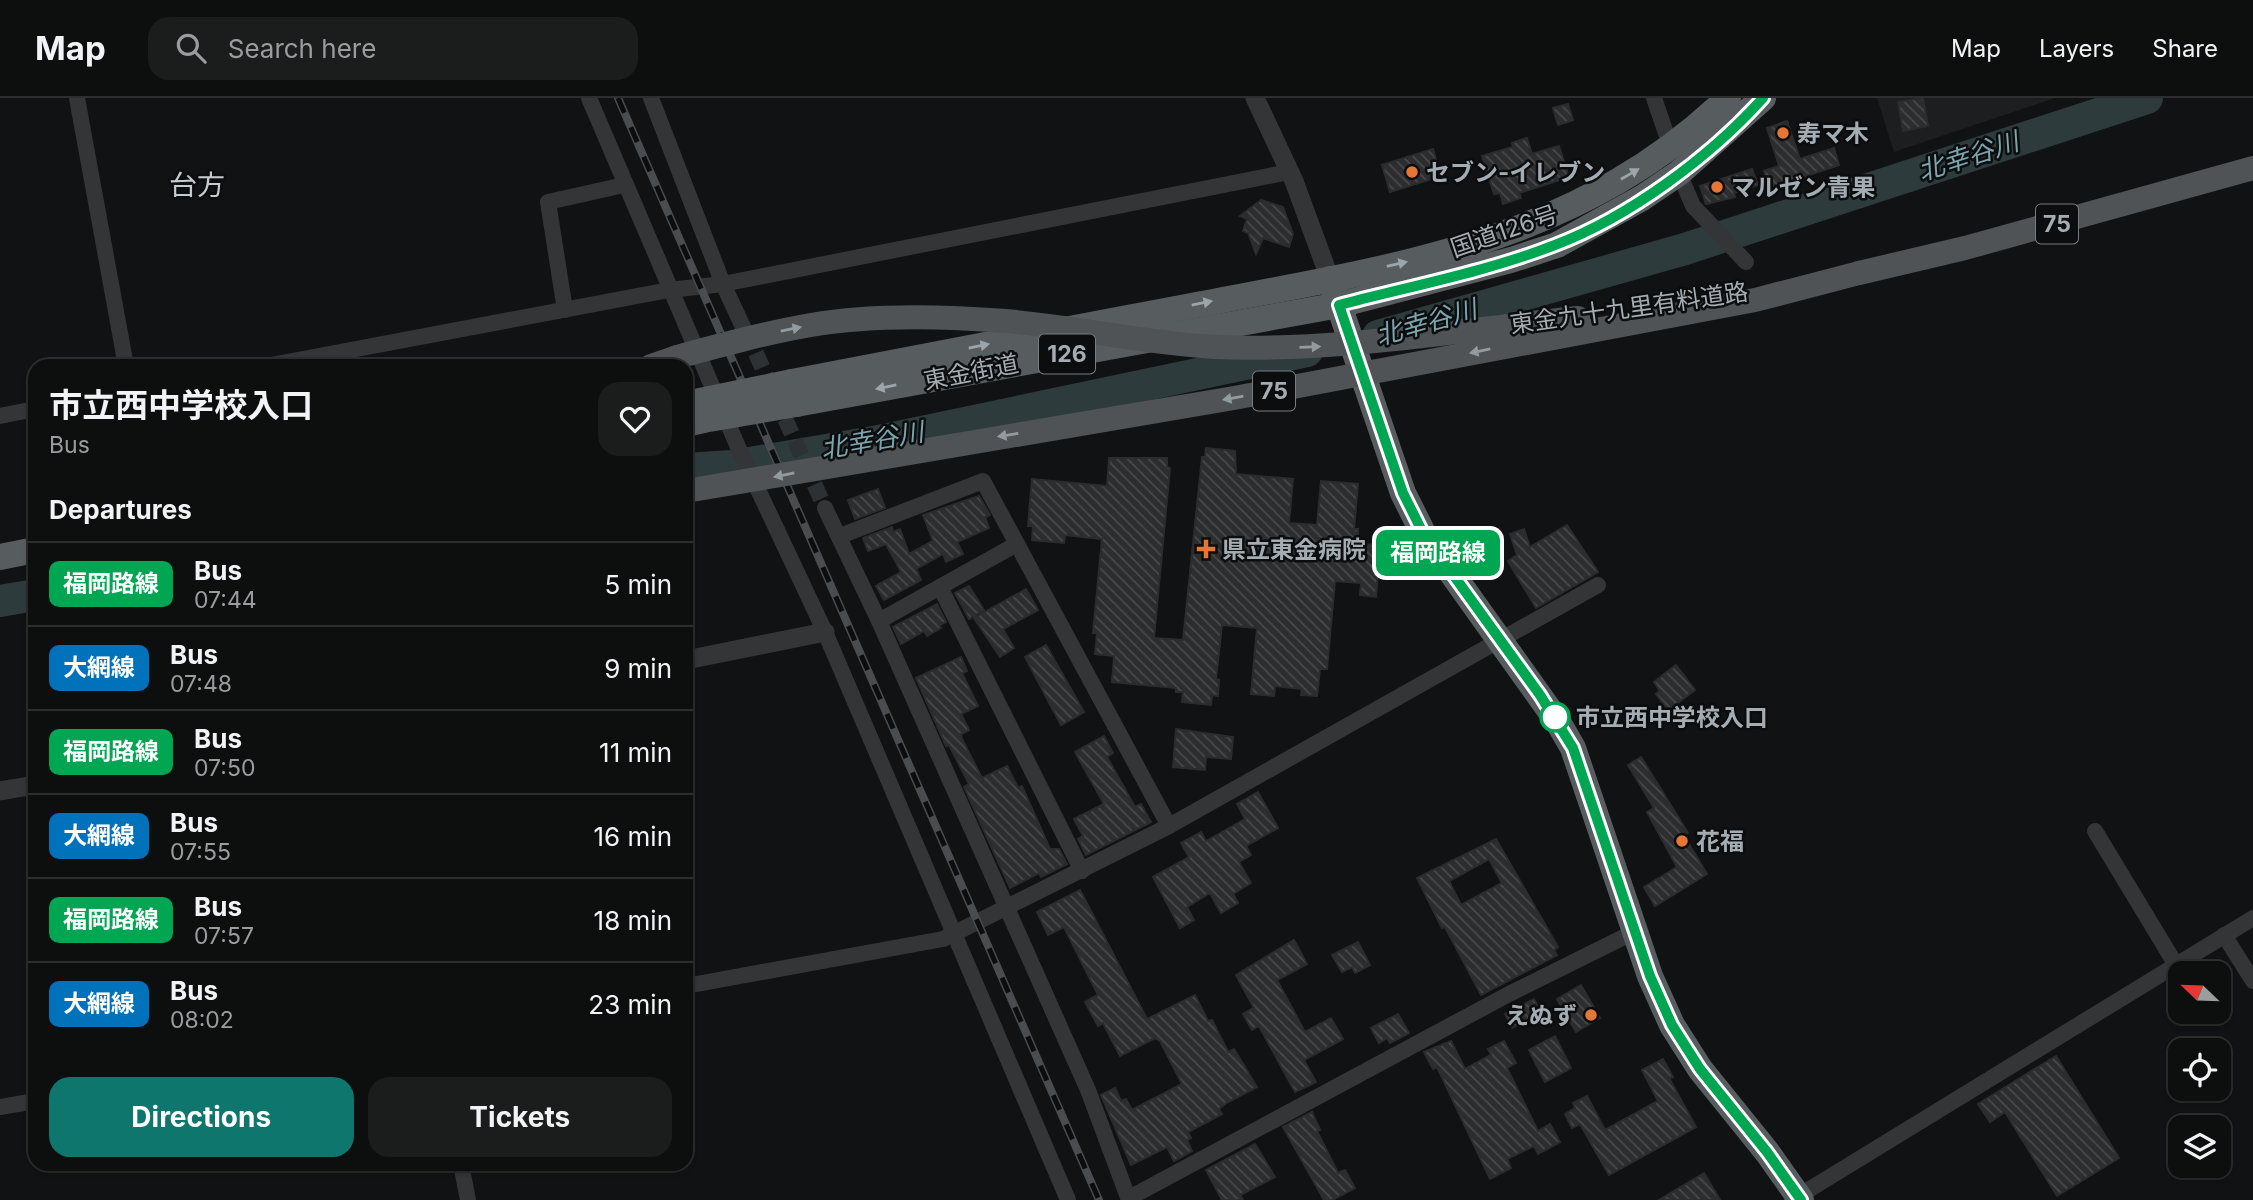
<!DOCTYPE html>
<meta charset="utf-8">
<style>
:root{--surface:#0d0e0e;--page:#1b1c1c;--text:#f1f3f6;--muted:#9a9c9e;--line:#2d2e2e;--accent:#0f766e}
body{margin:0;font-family:Inter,"Noto Sans JP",sans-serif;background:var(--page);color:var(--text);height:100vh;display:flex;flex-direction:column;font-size:26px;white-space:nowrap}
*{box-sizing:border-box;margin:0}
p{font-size:23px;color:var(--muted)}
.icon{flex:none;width:38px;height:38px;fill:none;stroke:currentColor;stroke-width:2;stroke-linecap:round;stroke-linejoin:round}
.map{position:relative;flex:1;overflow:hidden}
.details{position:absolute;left:28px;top:261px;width:665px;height:812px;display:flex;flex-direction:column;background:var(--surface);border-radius:21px;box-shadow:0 2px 5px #0004,0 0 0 2px var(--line)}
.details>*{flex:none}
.badge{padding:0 14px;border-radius:10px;font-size:24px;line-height:46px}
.needle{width:46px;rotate:293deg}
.fabs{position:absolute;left:2168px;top:863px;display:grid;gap:14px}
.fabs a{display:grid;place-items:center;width:63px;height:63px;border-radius:14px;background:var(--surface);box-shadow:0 2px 5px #0004,0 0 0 2px var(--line);font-size:35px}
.map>.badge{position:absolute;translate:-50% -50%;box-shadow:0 0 0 4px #fff}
h2{padding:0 21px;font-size:26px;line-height:63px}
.round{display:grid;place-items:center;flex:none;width:74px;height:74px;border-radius:21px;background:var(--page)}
.overview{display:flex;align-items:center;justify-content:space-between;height:119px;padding:0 21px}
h1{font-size:33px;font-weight:700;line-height:52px}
.cta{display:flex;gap:14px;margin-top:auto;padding:14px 21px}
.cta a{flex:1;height:80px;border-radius:21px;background:var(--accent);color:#fff;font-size:28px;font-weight:700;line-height:80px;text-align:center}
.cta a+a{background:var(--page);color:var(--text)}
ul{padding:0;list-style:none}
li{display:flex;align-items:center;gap:21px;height:84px;padding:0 21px;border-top:2px solid var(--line)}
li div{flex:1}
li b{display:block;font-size:26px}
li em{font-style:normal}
li .badge{min-width:77px;font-weight:700;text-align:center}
header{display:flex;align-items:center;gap:42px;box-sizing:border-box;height:98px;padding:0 35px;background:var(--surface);border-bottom:2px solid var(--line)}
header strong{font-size:33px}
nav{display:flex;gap:38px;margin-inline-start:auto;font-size:24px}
.search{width:490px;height:63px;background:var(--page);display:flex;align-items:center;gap:18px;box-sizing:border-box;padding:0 24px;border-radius:21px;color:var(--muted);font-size:26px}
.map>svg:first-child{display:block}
.built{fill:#1d1e20}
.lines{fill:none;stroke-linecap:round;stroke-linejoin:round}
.river{stroke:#2e3b3c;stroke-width:32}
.building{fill:url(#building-back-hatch);stroke:#2b2c2f;stroke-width:2;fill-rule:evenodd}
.minor-tunnel{stroke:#2e3133;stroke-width:16;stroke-dasharray:16 8;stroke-linecap:butt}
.minor{stroke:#333537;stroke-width:16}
.tertiary{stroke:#333537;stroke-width:19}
.primary{stroke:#4f5356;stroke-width:24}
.trunk{stroke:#575c5f;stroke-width:26}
.rail-casing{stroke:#4a4d50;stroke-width:8}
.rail{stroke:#0c0d0e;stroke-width:5;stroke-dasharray:16;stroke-linecap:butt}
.primary-bridge{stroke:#4f5356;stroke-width:24}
.trunk-bridge{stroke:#575c5f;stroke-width:26}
.oneway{fill:#9ba5ab}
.oneway2{fill:#929ba0}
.line-casing{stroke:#fff;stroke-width:16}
.line{stroke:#00a651;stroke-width:10}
.poi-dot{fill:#e67636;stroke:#0c0d0e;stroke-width:2.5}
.stop-dot{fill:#fff;stroke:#00a651;stroke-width:3.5}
.labels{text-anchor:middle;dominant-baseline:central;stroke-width:5;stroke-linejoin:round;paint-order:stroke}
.shield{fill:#0c0d0e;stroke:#767d82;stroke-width:2}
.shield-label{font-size:23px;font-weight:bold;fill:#a3adb3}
.poi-label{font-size:24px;font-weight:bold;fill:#a3adb3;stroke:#0c0d0e;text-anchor:start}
.street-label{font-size:24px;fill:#a3adb3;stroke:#0c0d0e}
.stop-label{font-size:24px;font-weight:bold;fill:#a3adb3;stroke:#0c0d0e;text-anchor:start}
.water-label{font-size:26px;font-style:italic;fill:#7ca4ac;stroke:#0c0d0e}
.quarter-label{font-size:28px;fill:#c4cacf;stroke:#0c0d0e}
</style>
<header>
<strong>Map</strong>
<div class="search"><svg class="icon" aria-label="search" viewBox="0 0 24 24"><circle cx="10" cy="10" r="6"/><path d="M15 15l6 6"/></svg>Search here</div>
<nav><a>Map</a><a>Layers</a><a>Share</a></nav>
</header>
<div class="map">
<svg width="2253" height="1102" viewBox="0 0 2253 1102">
<defs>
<pattern id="building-back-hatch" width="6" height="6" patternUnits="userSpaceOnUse" patternTransform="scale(1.75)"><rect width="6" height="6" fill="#2c2d2f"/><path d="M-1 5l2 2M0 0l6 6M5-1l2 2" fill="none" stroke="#47494b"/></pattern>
</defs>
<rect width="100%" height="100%" fill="#111213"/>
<!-- built -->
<polygon class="built" points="1877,0 2055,0 1894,54"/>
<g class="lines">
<!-- river -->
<g class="river">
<polyline points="1378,238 1685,151 2147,0"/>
<polyline points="686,371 732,368 879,343 1307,253"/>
<polyline points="0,503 35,497"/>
</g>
</g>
<!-- building -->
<g class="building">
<polygon points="1923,0 1928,28 1903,33 1898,4"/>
<polygon points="1568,6 1573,22 1558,27 1553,10"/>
<polygon points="1787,23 1800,61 1834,50 1839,67 1769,90 1764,73 1779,68 1767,30"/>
<polygon points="1527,40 1532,56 1559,48 1569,79 1519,95 1521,100 1503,106 1500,95 1494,96 1482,58 1513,49 1512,45"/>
<polygon points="1433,51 1441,78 1390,94 1382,67"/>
<polygon points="1752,71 1758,87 1734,95 1735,99 1706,106 1700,88"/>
<polygon points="1261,102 1283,109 1293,136 1289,149 1263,140 1256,156 1248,135 1243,133 1247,121 1240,118"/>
<polygon points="1206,350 1235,353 1236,376 1293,381 1289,425 1317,427 1321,383 1358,386 1354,431 1358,431 1357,446 1380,447 1376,499 1360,497 1361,485 1335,483 1327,571 1320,571 1317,598 1301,597 1302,591 1275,588 1274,598 1251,596 1257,530 1222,527 1216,581 1219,582 1218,598 1212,597 1211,607 1182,604 1183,594 1176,594 1176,590 1112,584 1114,558 1095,556 1097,535 1093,535 1102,441 1065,437 1064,445 1032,442 1033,428 1028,428 1032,381 1107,388 1109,360 1167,360 1167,369 1170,370 1154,540 1183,542 1202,359 1205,359"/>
<polygon points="878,391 885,410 855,421 848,402"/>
<polygon points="979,398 990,417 985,419 989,430 957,444 963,456 946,464 943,456 916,471 921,482 884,502 876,488 901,474 886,446 868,453 863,440 892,429 893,434 900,431 909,456 933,443 923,417"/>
<polygon points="1567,427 1598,474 1536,510 1508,463 1517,457 1510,436 1524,431 1530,449"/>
<polygon points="969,488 984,512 969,521 955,495"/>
<polygon points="1026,491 1038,512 1003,531 1014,550 1000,559 974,520"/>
<polygon points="937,506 946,524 939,527 941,530 927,538 924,533 901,546 893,529"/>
<polygon points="1046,547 1084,614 1061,627 1025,559"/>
<polygon points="961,559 967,573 962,575 978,608 961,616 969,632 961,636 962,641 982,680 1007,668 1018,690 1022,688 1050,751 1059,751 1067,766 1041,779 1039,775 1010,790 964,689 969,686 949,647 946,648 916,580"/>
<polygon points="1676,567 1695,592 1668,612 1656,596 1660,593 1654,584"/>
<polygon points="1176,631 1233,639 1231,661 1206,659 1205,672 1173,669"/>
<polygon points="1104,638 1113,655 1107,659 1135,709 1141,706 1151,724 1086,757 1078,741 1083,738 1074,721 1104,706 1075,654"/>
<polygon points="1641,659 1688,735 1684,738 1707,776 1655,808 1644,789 1677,769 1647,714 1654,710 1628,667"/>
<polygon points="1258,694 1278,730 1246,748 1251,757 1239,764 1251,785 1233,796 1238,805 1221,815 1210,795 1187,809 1194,822 1180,830 1153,779 1189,759 1181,745 1201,734 1206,743 1245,721 1237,706"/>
<path d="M1496,741L1558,849L1554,852L1557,857L1481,897L1445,829L1442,830L1417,780ZM1489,761L1502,785L1461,807L1449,783Z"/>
<polygon points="1080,792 1147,921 1195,897 1208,923 1212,922 1228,954 1234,951 1257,989 1226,1005 1219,1011 1222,1016 1188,1034 1191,1040 1187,1042 1192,1053 1174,1063 1167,1049 1131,1067 1101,997 1115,990 1121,1003 1126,1001 1132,1012 1182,986 1160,943 1155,940 1120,958 1103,925 1098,928 1085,904 1098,897 1064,829 1048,837 1037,814"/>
<polygon points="1294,842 1307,866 1277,882 1305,934 1331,920 1343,941 1304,962 1316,984 1295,994 1259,928 1252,932 1243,916 1254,910 1236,877"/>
<polygon points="1358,844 1370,867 1355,875 1352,869 1342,874 1332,857"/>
<polygon points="1581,887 1600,920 1576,934 1557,901"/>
<polygon points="1534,901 1541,915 1512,930 1505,916"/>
<polygon points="1398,916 1409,935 1390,945 1387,940 1379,945 1371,930"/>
<polygon points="1555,938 1571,970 1545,984 1529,952"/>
<polygon points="1451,943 1465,971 1491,957 1488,951 1504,943 1516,965 1507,970 1538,1033 1550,1026 1560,1044 1538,1056 1534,1048 1507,1061 1511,1070 1490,1081 1437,969 1433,971 1424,954"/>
<polygon points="2056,958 2119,1060 2057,1098 2005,1014 1990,1024 1978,1006"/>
<polygon points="1663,961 1673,979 1669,980 1696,1029 1609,1077 1580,1026 1572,1030 1565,1016 1575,1010 1573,1005 1587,998 1605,1032 1658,1003 1642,972"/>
<polygon points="1312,1014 1320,1032 1317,1033 1338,1075 1345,1072 1355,1090 1332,1102 1324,1102 1283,1029"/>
<polygon points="1255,1046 1275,1079 1240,1097 1243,1102 1222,1102 1206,1072"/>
<polygon points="1704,1075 1720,1102 1659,1102"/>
</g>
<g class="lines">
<!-- minor-tunnel -->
<polyline class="minor-tunnel" points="746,233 825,410"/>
<!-- minor -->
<g class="minor">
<polyline points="77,0 126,268"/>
<polyline points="589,0 738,349 825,534 1068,1102"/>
<polyline points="651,0 723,186 744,231"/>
<polyline points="1654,0 1671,50"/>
<polyline points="1679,75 1693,108 1746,164"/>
<polyline points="565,212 548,104 624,87"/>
<polyline points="266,268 669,192 723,186 1289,74"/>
<polyline points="0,318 35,311"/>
<polyline points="825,410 879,523 1088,992 1129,1102"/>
<polyline points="840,438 983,383 1169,728"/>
<polyline points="940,489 1082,773"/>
<polyline points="879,523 1017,446"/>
<polyline points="2095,733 2176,867"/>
<polyline points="2224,837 2253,883"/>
<polyline points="686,888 943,841 1169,728 1598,487"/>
<polyline points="0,1009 35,1003"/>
<polyline points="461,1066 468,1102"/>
<polyline points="1129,1100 1509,896 1636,833"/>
<polyline points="1792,1102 2253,820"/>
</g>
<!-- tertiary -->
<g class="tertiary">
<polyline points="1255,0 1294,83 1330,181"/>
<polyline points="686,562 825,534"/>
<polyline points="0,693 35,687"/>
</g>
<!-- primary -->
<g class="primary">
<polyline points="1859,175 1965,150 2253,70"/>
<polyline points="651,268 677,259"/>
</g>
<!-- trunk -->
<g class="trunk">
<polyline points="1330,181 1403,395 1423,435 1558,624 1573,650 1650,878 1672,927 1700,971 1767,1054 1801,1102"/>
<path d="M792,284C921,259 1051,234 1181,210C1382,171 1573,149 1728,0"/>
<polyline points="796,306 1339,207 1511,162 1557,147 1642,100 1679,75 1763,0"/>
<polyline points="686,326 703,322"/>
<polyline points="0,459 35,452"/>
</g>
<defs>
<polyline id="rail" points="618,0 1099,1102"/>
</defs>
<!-- rail casing -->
<use href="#rail" class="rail-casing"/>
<!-- rail -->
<use href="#rail" class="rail"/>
<!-- primary-bridge -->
<g class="primary-bridge">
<path d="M677,259C721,247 765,235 811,227C874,216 942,218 1006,223C1076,229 1145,245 1215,249C1338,254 1457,232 1578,220"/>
<polyline points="686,393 1234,300 1755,202 1859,175"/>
</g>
<!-- trunk-bridge -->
<g class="trunk-bridge">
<polyline points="695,304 792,284"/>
<polyline points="703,322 796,306"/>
</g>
</g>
<!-- one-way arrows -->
<defs><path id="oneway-solid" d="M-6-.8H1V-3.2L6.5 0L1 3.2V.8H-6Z" transform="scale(1.75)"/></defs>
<g class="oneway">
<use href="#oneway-solid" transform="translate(1630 76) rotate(-30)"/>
<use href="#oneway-solid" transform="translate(1397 166) rotate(-13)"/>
<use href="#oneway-solid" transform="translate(1202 205) rotate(-11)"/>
<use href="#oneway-solid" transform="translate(979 248) rotate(-11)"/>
<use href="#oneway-solid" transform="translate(886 289) rotate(169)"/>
</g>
<g class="oneway2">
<use href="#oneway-solid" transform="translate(791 231) rotate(-11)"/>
<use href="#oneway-solid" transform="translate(1310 249) rotate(-2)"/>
<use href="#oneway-solid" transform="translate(1480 253) rotate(169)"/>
<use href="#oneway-solid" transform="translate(1233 300) rotate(170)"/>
<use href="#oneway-solid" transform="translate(1008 337) rotate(171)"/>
<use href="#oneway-solid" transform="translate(784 377) rotate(169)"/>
</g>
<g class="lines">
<defs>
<path id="line" d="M1763,0C1710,59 1629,119 1555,147C1486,174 1411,188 1339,207L1403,395L1423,435L1540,597L1573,650L1650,878L1672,927L1700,971L1767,1054L1801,1102"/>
</defs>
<!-- line casing -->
<use href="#line" class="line-casing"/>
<!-- line -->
<use href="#line" class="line"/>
</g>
<!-- markers -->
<g class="poi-dot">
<circle cx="1783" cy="35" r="7"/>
<circle cx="1412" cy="74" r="7"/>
<circle cx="1717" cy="89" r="7"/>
<path d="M1202.5 440.5h7v7h7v7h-7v7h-7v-7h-7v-7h7z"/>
<circle cx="1682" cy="743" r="7"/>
<circle cx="1591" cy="917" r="7"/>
</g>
<circle class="stop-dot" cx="1555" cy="619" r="14"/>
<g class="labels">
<!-- shield labels -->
<g class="shield">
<rect x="2036" y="106.5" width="42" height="39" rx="5"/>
<rect x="1039" y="236.5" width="56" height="39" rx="5"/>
<rect x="1253" y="273.5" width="42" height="39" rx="5"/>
</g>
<g class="shield-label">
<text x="2057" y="126">75</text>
<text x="1067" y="256">126</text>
<text x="1274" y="293">75</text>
</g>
<!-- poi labels -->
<g class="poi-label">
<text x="1797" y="35">寿マ木</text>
<text x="1426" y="74">セブン-イレブン</text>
<text x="1731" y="89">マルゼン青果</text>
<text x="1222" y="451">県立東金病院</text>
<text x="1696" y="743">花福</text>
<text x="1577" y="917" text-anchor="end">えぬず</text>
</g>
<!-- street labels -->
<g class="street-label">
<text transform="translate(1504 133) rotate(-19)">国道126号</text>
<text transform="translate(1629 210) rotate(-8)">東金九十九里有料道路</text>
<text transform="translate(971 274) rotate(-11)">東金街道</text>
</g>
<!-- stop labels -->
<g class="stop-label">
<text x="1576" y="619">市立西中学校入口</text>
</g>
<!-- water labels -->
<g class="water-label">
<text transform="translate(1968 58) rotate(-18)">北幸谷川</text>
<text transform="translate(1426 224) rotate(-16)">北幸谷川</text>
<text transform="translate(872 342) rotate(-10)">北幸谷川</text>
</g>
<!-- quarter labels -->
<g class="quarter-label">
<text x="197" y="87">台方</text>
</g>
</g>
</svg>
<div class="fabs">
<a><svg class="needle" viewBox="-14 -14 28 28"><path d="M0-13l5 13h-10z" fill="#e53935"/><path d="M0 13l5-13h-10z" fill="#9a9c9e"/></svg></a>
<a><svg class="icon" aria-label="locate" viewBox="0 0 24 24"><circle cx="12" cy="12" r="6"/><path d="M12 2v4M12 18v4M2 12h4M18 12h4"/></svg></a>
<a><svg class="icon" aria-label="layers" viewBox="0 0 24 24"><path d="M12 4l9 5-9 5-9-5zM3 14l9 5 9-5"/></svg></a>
</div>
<b class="badge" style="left:1438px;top:455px;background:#00a651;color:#fff">福岡路線</b>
<section class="details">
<div class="overview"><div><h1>市立西中学校入口</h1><p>Bus</p></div><a class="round"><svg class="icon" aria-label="heart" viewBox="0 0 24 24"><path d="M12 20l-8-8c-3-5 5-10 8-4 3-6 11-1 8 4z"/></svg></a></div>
<h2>Departures</h2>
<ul>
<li><span class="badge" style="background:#00a651;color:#fff">福岡路線</span><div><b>Bus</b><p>07:44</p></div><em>5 min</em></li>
<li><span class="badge" style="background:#0072bc;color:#fff">大網線</span><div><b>Bus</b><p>07:48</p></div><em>9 min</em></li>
<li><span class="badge" style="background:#00a651;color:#fff">福岡路線</span><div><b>Bus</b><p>07:50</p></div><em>11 min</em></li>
<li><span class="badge" style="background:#0072bc;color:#fff">大網線</span><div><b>Bus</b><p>07:55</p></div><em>16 min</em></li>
<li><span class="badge" style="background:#00a651;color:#fff">福岡路線</span><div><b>Bus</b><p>07:57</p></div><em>18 min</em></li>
<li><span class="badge" style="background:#0072bc;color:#fff">大網線</span><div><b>Bus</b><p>08:02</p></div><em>23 min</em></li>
</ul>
<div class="cta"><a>Directions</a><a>Tickets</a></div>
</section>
</div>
